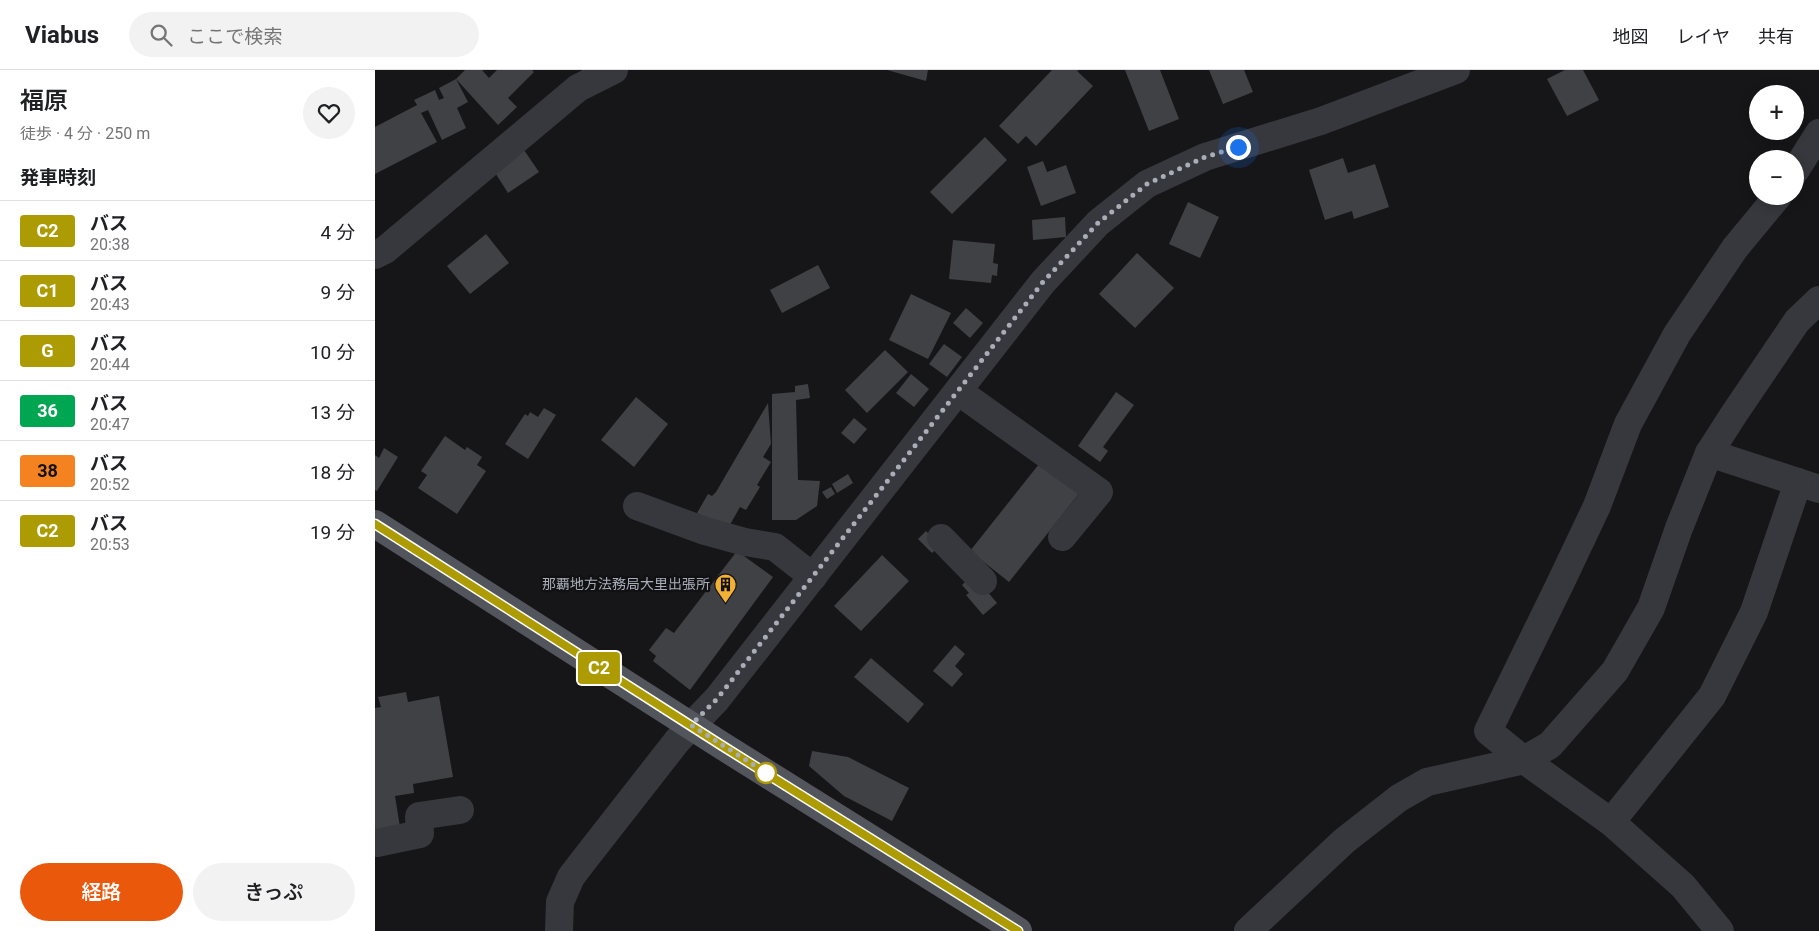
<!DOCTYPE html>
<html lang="ja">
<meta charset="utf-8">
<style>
:root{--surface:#fff;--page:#f2f2f2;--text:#202124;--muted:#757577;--line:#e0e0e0;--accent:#ea580c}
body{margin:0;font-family:Roboto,"Noto Sans JP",sans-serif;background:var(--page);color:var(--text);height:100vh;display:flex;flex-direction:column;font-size:19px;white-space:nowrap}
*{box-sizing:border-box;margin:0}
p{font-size:16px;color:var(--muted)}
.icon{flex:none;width:28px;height:28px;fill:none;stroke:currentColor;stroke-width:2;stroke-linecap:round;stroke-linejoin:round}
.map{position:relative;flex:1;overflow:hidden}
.details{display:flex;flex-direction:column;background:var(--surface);width:375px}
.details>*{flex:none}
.badge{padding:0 10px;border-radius:4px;font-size:18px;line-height:32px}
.buttons{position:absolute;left:1374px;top:15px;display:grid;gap:10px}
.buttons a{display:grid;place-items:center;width:55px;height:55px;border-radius:50%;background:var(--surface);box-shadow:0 2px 12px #0003;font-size:25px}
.you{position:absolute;width:25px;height:25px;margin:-12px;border:4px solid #fff;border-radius:50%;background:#1a73e8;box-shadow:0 0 0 8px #1a73e833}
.map>.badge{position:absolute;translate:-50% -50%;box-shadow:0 0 0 2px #fff}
h2{padding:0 20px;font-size:19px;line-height:45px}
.round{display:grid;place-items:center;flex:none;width:52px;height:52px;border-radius:26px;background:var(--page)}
.summary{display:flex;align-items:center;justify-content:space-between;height:85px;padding:0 20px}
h1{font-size:24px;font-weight:600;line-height:38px}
.primary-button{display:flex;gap:10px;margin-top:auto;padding:10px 20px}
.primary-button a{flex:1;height:58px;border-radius:30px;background:var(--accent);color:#fff;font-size:20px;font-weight:600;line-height:58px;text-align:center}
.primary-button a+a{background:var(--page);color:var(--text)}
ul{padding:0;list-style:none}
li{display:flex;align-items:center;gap:15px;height:60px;padding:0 20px;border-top:1px solid var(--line)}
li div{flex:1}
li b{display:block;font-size:19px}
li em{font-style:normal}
li .badge{min-width:55px;font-weight:700;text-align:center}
header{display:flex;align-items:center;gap:30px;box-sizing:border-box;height:70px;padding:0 25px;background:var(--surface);border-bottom:1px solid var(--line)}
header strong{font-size:24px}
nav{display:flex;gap:28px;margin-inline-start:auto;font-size:18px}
.search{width:350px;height:45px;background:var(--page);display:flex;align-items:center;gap:12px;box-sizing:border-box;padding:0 18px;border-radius:28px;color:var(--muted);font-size:19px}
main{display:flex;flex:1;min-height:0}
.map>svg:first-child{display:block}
.building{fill:#404145}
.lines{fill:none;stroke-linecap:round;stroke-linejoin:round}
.minor{stroke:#37383d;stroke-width:28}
.major{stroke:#53555c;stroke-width:28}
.line-casing{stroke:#fff;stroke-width:11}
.line{stroke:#ad9b03;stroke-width:8}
.walk{stroke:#a8adb8;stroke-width:5;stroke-dasharray:0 9}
.stop-dot{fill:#fff;stroke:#ad9b03;stroke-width:2.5}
.labels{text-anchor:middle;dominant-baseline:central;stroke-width:4.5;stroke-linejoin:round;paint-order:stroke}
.poi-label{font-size:14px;fill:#a8adb8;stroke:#111113;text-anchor:end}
</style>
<header>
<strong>Viabus</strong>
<div class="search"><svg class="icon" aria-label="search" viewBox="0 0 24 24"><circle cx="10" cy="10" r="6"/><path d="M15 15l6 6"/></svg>ここで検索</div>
<nav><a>地図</a><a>レイヤ</a><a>共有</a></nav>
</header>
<main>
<section class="details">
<div class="summary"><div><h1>福原</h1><p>徒歩 · 4 分 · 250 m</p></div><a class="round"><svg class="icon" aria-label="heart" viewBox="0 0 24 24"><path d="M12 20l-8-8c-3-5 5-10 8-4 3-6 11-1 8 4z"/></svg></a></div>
<h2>発車時刻</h2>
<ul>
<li><span class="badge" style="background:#ad9b03;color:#fff">C2</span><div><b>バス</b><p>20:38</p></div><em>4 分</em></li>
<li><span class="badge" style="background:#ad9b03;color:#fff">C1</span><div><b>バス</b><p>20:43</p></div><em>9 分</em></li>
<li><span class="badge" style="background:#ad9b03;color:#fff">G</span><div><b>バス</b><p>20:44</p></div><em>10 分</em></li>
<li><span class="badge" style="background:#00a651;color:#fff">36</span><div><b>バス</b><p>20:47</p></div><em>13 分</em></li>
<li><span class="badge" style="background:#f58220;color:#111">38</span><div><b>バス</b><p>20:52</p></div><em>18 分</em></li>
<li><span class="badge" style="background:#ad9b03;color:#fff">C2</span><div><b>バス</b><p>20:53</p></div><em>19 分</em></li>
</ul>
<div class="primary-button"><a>経路</a><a>きっぷ</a></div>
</section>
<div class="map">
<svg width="1444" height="861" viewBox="0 0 1444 861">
<rect width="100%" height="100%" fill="#161618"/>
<!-- building -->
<g class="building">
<polygon points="90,0 107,0 114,8 122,0 157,0 159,2 133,28 142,37 123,55 81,9"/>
<polygon points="512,0 553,0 551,11"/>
<polygon points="677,0 704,0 702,1 718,16 661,76 651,66 643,74 624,56"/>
<polygon points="750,0 785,0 804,49 774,61"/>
<polygon points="834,0 869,0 878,22 848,34"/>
<polygon points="1190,0 1208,0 1224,30 1192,46 1172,9"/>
<polygon points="81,9 93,32 82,38 91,58 67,70 53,40 46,43 62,72 0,104 0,57 42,35 39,30 60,20 64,30 69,28 64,18"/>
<polygon points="610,67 632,90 577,144 555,122"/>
<polygon points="149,80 164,102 133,123 119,101"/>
<polygon points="968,88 973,103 1000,94 1014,137 979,149 977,141 950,150 934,100"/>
<polygon points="668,91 672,102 691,95 701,123 666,136 652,97"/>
<polygon points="813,132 844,147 825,188 794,174"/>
<polygon points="690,147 691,167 658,170 657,150"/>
<polygon points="111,164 134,193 95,224 72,196"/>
<polygon points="578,170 620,174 618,193 623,194 622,206 617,205 616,213 574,209"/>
<polygon points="762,183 799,218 760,258 724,224"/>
<polygon points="443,195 455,218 407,243 395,220"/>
<polygon points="536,224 576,243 553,289 514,270"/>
<polygon points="591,238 608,253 595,268 578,253"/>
<polygon points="569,274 587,287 572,307 554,294"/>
<polygon points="510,280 533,302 492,343 470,320"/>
<polygon points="536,304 554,319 539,337 521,323"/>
<polygon points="433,314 435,328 421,330 423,410 445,411 442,436 421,450 397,450 397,324 420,322 420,316"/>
<polygon points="741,322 759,335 728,377 733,381 725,392 703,376"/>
<polygon points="261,327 293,354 259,397 226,370"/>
<polygon points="393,333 396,374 388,387 396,392 382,415 385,417 371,440 365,437 352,460 322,443 333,424 337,426 341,422"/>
<polygon points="169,338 181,345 153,389 130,374 150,344 153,346 155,342 163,347"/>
<polygon points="479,348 492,359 479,374 466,363"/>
<polygon points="70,366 90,380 92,377 107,387 102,395 111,401 82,444 43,418 52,405 46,401"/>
<polygon points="9,378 23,387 2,421 0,420 0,385 4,388"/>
<polygon points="668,389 707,420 634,512 595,481"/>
<polygon points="473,404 478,413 462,423 457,414"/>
<polygon points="456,417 460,424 452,429 447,422"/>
<polygon points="551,461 565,475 557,483 543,469"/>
<polygon points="362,481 398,507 315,620 278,591 281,586 274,580 291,558 299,563"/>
<polygon points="507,485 534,511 486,561 459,536"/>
<polygon points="596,506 605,513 622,533 608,545 591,525 594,523 587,515"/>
<polygon points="580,575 590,584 580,596 588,604 577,617 558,601"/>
<polygon points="496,588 549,634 533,653 479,607"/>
<polygon points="31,622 33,632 64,626 78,707 38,714 39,723 20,726 25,757 0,761 0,638 6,637 3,627"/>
<polygon points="437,681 473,687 534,718 517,751 469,726 434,696"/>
</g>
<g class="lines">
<!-- minor -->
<g class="minor">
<polyline points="1420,101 1444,63"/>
<polyline points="0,185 10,180 203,18 239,0"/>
<polyline points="583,321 724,422 687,467"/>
<polyline points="1334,383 1444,419"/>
<polyline points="262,436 330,461 370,472 400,477 438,507"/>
<polyline points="566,468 608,511"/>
<polyline points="1236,752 1337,626 1379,542 1423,412"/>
<polyline points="2,773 45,764 44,746 85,740"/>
<polyline points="184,861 185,832 196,807 209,790 302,671 342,629 668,212 723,153 772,114 830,87 946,51 1081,0"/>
<polyline points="873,861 969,771 1024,728 1052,712 1149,690 1175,675 1240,601 1276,538 1304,458 1334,383 1359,344 1422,251 1444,230"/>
<polyline points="1345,861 1308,816 1236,752 1149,690 1113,661 1185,514 1222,436 1253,354 1302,264 1360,178 1403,126"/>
</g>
<!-- major -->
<polyline class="major" points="0,454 346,675 643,861"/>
</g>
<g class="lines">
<defs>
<polyline id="line" points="0,454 346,675 643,861"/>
</defs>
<!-- line casing -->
<use href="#line" class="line-casing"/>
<!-- line -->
<use href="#line" class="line"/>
<!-- walk -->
<polyline class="walk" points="391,703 396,706 316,655 342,629 668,212 723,153 772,114 830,87 863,77"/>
</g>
<!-- icons -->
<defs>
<symbol id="building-pin" viewBox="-11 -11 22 30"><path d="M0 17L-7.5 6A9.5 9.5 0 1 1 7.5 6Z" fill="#f2b134" stroke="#111113"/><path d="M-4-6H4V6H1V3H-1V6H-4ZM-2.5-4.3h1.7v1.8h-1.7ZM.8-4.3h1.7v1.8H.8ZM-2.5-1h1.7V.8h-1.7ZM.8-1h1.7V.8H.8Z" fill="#111"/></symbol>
</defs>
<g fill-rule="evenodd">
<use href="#building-pin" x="338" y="502" width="25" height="34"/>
</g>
<!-- markers -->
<circle class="stop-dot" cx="391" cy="703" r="10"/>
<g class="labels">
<!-- poi labels -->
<g class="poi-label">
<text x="335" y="514">那覇地方法務局大里出張所</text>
</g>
</g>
</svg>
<div class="buttons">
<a>+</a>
<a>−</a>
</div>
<div class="you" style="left:863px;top:77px"></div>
<b class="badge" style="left:224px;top:598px;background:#ad9b03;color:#fff">C2</b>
</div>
</main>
